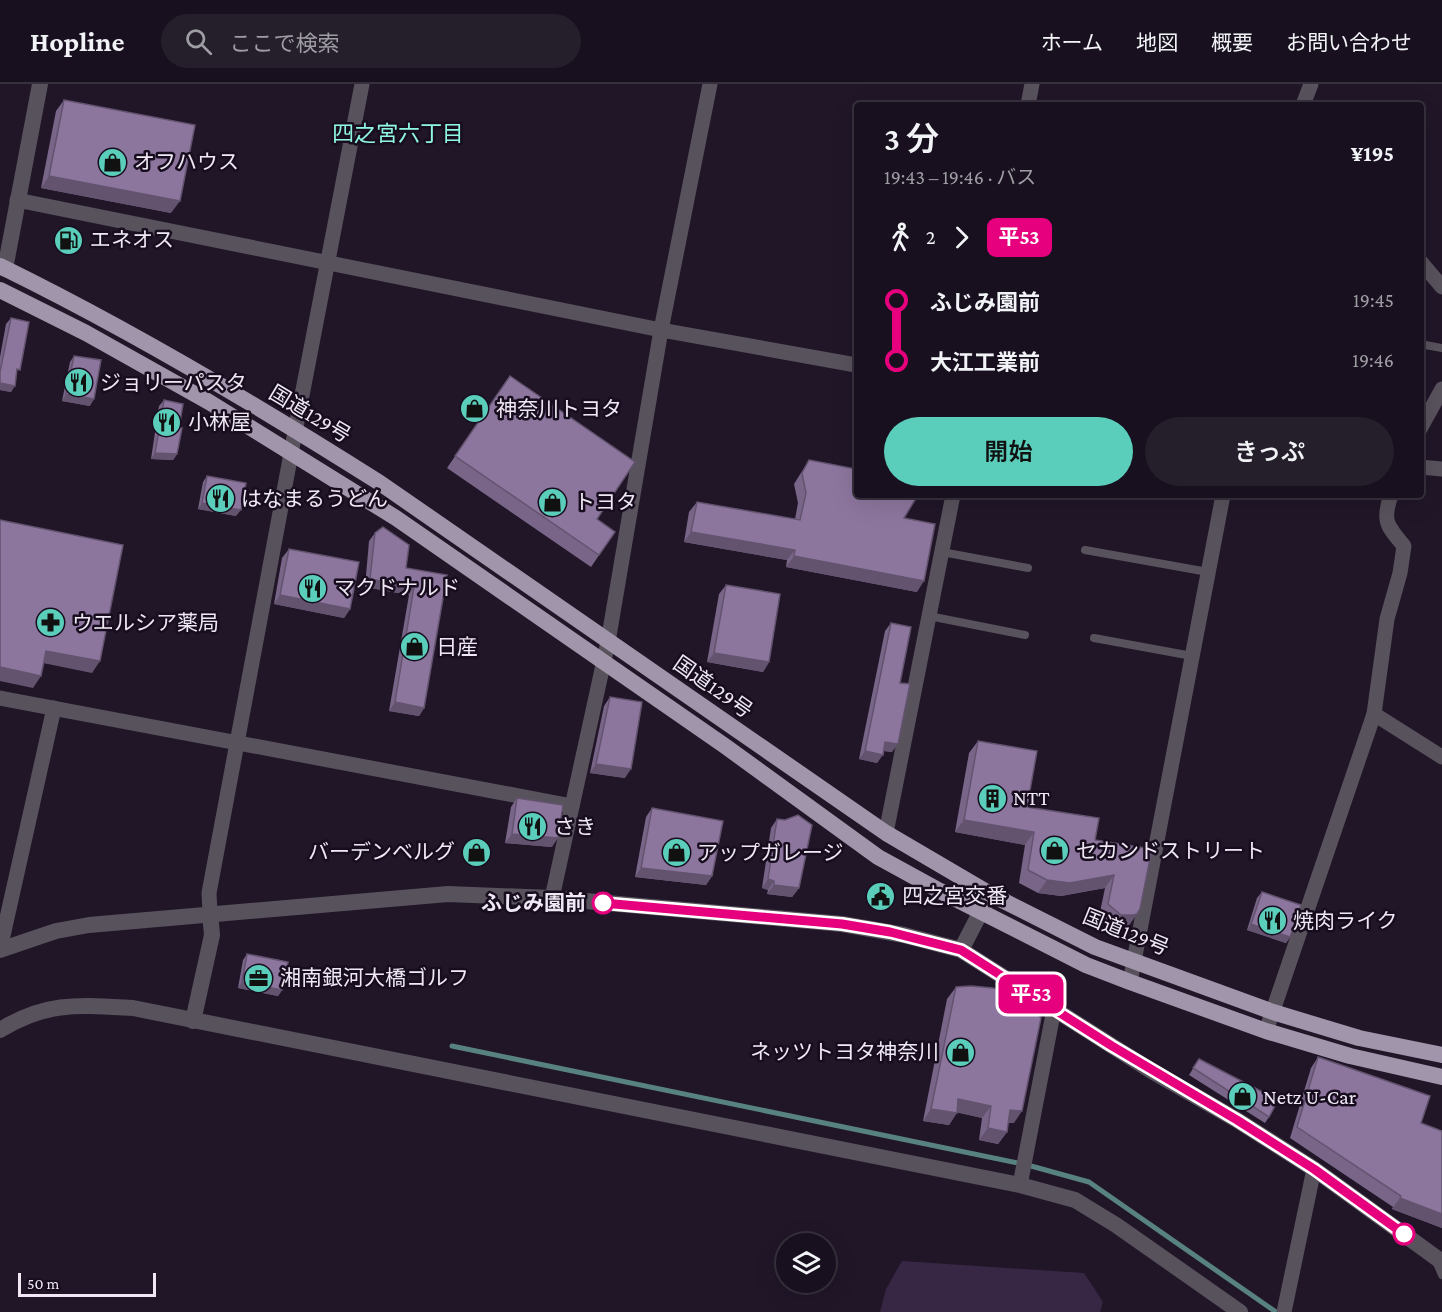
<!DOCTYPE html>
<html lang="ja">
<meta charset="utf-8">
<style>
:root{--surface:#18101e;--page:#251e2b;--text:#f1f3f6;--muted:#9f9da4;--line:#36303c;--accent:#5bcebb}
body{margin:0;font-family:"Crimson Pro","Noto Sans JP",serif;background:var(--page);color:var(--text);height:100vh;display:flex;flex-direction:column;font-size:22px;white-space:nowrap}
*{box-sizing:border-box;margin:0}
p{font-size:20px;color:var(--muted)}
.icon{flex:none;width:33px;height:33px;fill:none;stroke:currentColor;stroke-width:2;stroke-linecap:round;stroke-linejoin:round}
.map{position:relative;flex:1;overflow:hidden}
.drawer{position:absolute;left:854px;top:18px;width:570px;height:396px;display:flex;flex-direction:column;background:var(--surface);border-radius:6px;box-shadow:0 6px 24px #0002,0 0 0 2px var(--line)}
.drawer>*{flex:none}
.badge{padding:0 12px;border-radius:9px;font-size:21px;line-height:39px}
.buttons{position:absolute;left:776px;top:1149px;display:grid;gap:12px}
.buttons a{display:grid;place-items:center;width:60px;height:60px;border-radius:50%;background:var(--surface);box-shadow:0 6px 24px #0002,0 0 0 2px var(--line);font-size:30px}
.scale{position:absolute;left:18px;bottom:15px;width:138px;box-sizing:border-box;padding-left:6px;border:3px solid #efe8f4;border-top:0;font-size:16px;line-height:21px;white-space:nowrap;color:#efe8f4;-webkit-text-stroke:4px #170d1e;paint-order:stroke}
.map>.badge{position:absolute;translate:-50% -50%;box-shadow:0 0 0 3px #fff}
.legs{display:flex;align-items:center;gap:9px;height:66px;padding:0 30px;font-size:20px}
.legs p{margin-inline-start:auto}
.headline{display:flex;align-items:center;justify-content:space-between;height:102px;padding:0 30px}
h1{font-size:33px;font-weight:600;line-height:45px}
.action{display:flex;gap:12px;margin-top:auto;padding:12px 30px}
.action a{flex:1;height:69px;border-radius:36px;background:var(--accent);color:#111;font-size:24px;font-weight:600;line-height:69px;text-align:center}
.action a+a{background:var(--page);color:var(--text)}
ul{padding:0 30px;list-style:none}
li{display:flex;align-items:center;gap:21px;height:60px;font-size:22px}
li i{display:grid;place-items:center;width:9px;height:100%;margin:0 8px;background:currentColor}
li i::after{content:'';width:15px;height:15px;margin:-8px;border:4px solid;border-radius:50%;background:var(--surface)}
li p{margin-inline-start:auto}
li:first-child i{background:linear-gradient(#0000 50%,currentColor 0)}
li:last-child i{background:linear-gradient(currentColor 50%,#0000 0)}
header{display:flex;align-items:center;gap:36px;box-sizing:border-box;height:84px;padding:0 30px;background:var(--surface);border-bottom:2px solid var(--line)}
header strong{font-size:28px}
nav{display:flex;gap:33px;margin-inline-start:auto;font-size:21px}
.search{width:420px;height:54px;background:var(--page);display:flex;align-items:center;gap:15px;box-sizing:border-box;padding:0 21px;border-radius:33px;color:var(--muted);font-size:22px}
.map>svg:first-child{display:block}
.green{fill:#372744}
.lines{fill:none;stroke-linecap:round;stroke-linejoin:round}
.stream{stroke:#58827f;stroke-width:5}
.service{stroke:#58525c;stroke-width:8}
.minor{stroke:#58525c;stroke-width:15}
.tertiary{stroke:#58525c;stroke-width:16}
.trunk{stroke:#a195ab;stroke-width:16}
.wall{fill:#796588}
.shaded-wall{fill:#63536f}
.building{fill:#8d769e;stroke:#63536f;stroke-width:1.5}
.line-1-casing{stroke:#fff;stroke-width:14}
.line-1{stroke:#e6007e;stroke-width:9}
.stop-1-dot{fill:#fff;stroke:#e6007e;stroke-width:3}
.labels{text-anchor:middle;dominant-baseline:central;stroke-width:5;stroke-linejoin:round;paint-order:stroke}
.poi-label{font-size:21px;fill:#efe8f4;stroke:#170d1e;text-anchor:start}
.street-label{font-size:21px;fill:#efe8f4;stroke:#170d1e}
.stop-label{font-size:21px;font-weight:bold;fill:#efe8f4;stroke:#170d1e;text-anchor:end}
.neighbourhood-label{font-size:22px;fill:#8ff6e3;stroke:#170d1e}
</style>
<header>
<strong>Hopline</strong>
<div class="search"><svg class="icon" aria-label="search" viewBox="0 0 24 24"><circle cx="10" cy="10" r="6"/><path d="M15 15l6 6"/></svg>ここで検索</div>
<nav><a>ホーム</a><a>地図</a><a>概要</a><a>お問い合わせ</a></nav>
</header>
<div class="map">
<svg width="1442" height="1228" viewBox="0 0 1442 1228">
<rect width="100%" height="100%" fill="#201628"/>
<!-- green -->
<polygon class="green" points="902,1177 1084,1189 1103,1218 1100,1228 880,1228 886,1205"/>
<g class="lines">
<!-- stream -->
<g class="stream">
<polyline points="452,962 1018,1079"/>
<polyline points="1031,1082 1089,1098 1276,1228"/>
</g>
<!-- service -->
<g class="service">
<polyline points="1420,260 1442,264"/>
<polyline points="1085,466 1208,488"/>
<polyline points="942,468 1028,484"/>
<polyline points="929,532 1025,551"/>
<polyline points="1094,554 1192,572"/>
<polyline points="1436,1177 1442,1191"/>
</g>
<!-- minor -->
<g class="minor">
<polyline points="1028,21 1032,0"/>
<polyline points="1303,21 1311,0"/>
<polyline points="17,116 661,246 856,281"/>
<polyline points="1420,177 1442,203"/>
<polyline points="1420,345 1442,305"/>
<polyline points="1420,383 1442,385"/>
<path d="M1391,411C1382,437 1387,442 1404,462L1400,489L1387,535L1374,630L1442,673"/>
<polyline points="0,614 572,722"/>
<polyline points="886,749 953,411"/>
<polyline points="552,814 608,558 661,246 710,0"/>
<polyline points="210,829 209,809 298,332 362,0"/>
<polyline points="0,865 54,624"/>
<polyline points="1130,898 1223,411"/>
<polyline points="1266,947 1374,630"/>
<polyline points="1020,1101 1054,925"/>
<polyline points="1284,1228 1314,1085"/>
</g>
<!-- tertiary -->
<g class="tertiary">
<polyline points="5,185 40,0"/>
<polyline points="0,866 56,847 89,841 448,810 552,814 842,840 904,851 961,866 1150,986 1237,1036 1314,1085 1442,1178"/>
<polyline points="961,866 990,810"/>
<polyline points="193,937 212,851 210,829"/>
<path d="M0,946C47,917 80,921 133,924L1020,1101L1075,1116L1116,1141L1240,1228"/>
</g>
<!-- trunk -->
<g class="trunk">
<path d="M0,182C131,246 257,321 380,399L886,749L990,810L1095,863L1273,928L1359,954L1442,971"/>
<polyline points="0,206 86,249 209,318 396,434 725,662 878,773 940,807 1086,881 1130,898 1266,947 1350,972 1442,993"/>
</g>
</g>
<!-- wall -->
<g class="wall">
<polygon points="64,16 171,129 41,104 56,27"/>
<polygon points="11,234 16,292 11,308 0,306 0,273 6,240"/>
<polygon points="74,272 90,322 62,317 70,278"/>
<polygon points="510,292 597,435 615,448 591,483 447,384"/>
<polygon points="164,316 179,344 177,370 173,376 151,375 159,322"/>
<polygon points="809,376 904,434 917,508 786,483 787,476 684,458 689,428 697,418 795,435 798,419 794,400"/>
<polygon points="207,392 236,432 198,425 203,398"/>
<polygon points="375,449 406,484 447,491 424,624 419,632 389,627 409,511 365,503 369,457"/>
<polygon points="289,465 350,525 344,534 274,520 282,474"/>
<polygon points="726,501 769,578 763,588 707,578 719,510"/>
<polygon points="891,539 900,599 892,668 883,667 877,679 859,675 885,547"/>
<polygon points="610,613 625,694 590,689 604,622"/>
<polygon points="978,657 1027,723 1095,756 1152,765 1128,843 1124,844 1113,843 1099,833 1105,804 1061,812 1038,809 1019,799 1025,761 955,748 969,669"/>
<polygon points="517,714 552,763 505,759 511,723"/>
<polygon points="652,724 712,792 706,801 635,793 646,733"/>
<polygon points="777,735 799,804 792,813 767,810 768,806 762,804 771,744"/>
<polygon points="1262,808 1290,853 1286,859 1247,846 1257,814"/>
<polygon points="247,870 282,906 278,912 238,904 243,876"/>
<polygon points="956,903 1014,1039 1008,1039 1007,1048 998,1060 979,1056 982,1034 957,1028 949,1041 923,1037 947,915"/>
<polygon points="1318,973 1421,1039 1442,1144 1392,1125 1393,1123 1290,1054 1311,984"/>
<polygon points="1199,975 1269,1033 1265,1039 1189,991"/>
</g>
<!-- shaded-wall -->
<g class="shaded-wall">
<polygon points="49,92 180,117 171,129 41,104"/>
<polygon points="0,299 15,302 11,308 0,306"/>
<polygon points="66,310 94,315 90,322 62,317"/>
<polygon points="155,369 177,370 173,376 151,375"/>
<polygon points="202,419 241,426 236,432 198,425"/>
<polygon points="691,448 795,466 787,476 684,458"/>
<polygon points="794,472 924,497 917,508 786,483"/>
<polygon points="370,495 414,503 409,511 365,503"/>
<polygon points="280,511 350,525 344,534 274,520"/>
<polygon points="46,567 100,577 92,589 38,578"/>
<polygon points="714,569 769,578 763,588 707,578"/>
<polygon points="0,583 41,592 33,604 0,597"/>
<polygon points="395,618 424,624 419,632 389,627"/>
<polygon points="885,658 898,660 892,668 879,666"/>
<polygon points="865,667 883,671 877,679 859,675"/>
<polygon points="596,680 631,685 625,694 590,689"/>
<polygon points="964,736 1034,748 1025,761 955,748"/>
<polygon points="512,750 558,754 552,763 505,759"/>
<polygon points="641,784 712,792 706,801 635,793"/>
<polygon points="1114,791 1105,804 1061,812 1038,809 1047,796"/>
<polygon points="768,795 774,797 768,806 762,804"/>
<polygon points="774,801 799,804 792,813 767,810"/>
<polygon points="1137,830 1128,843 1124,844 1113,843 1121,831"/>
<polygon points="1251,840 1290,853 1286,859 1247,846"/>
<polygon points="242,898 282,906 278,912 238,904"/>
<polygon points="958,1015 991,1022 982,1034 950,1027"/>
<polygon points="931,1025 957,1029 949,1041 923,1037"/>
<polygon points="1010,1026 1022,1027 1014,1039 1002,1038"/>
<polygon points="988,1044 1007,1048 998,1060 979,1056"/>
<polygon points="1400,1114 1442,1130 1442,1144 1392,1125"/>
</g>
<!-- building -->
<g class="building">
<polygon points="64,16 195,41 180,117 49,92"/>
<polygon points="11,234 29,238 20,286 17,285 15,302 0,299 0,288"/>
<polygon points="74,272 101,276 94,315 66,310"/>
<polygon points="510,292 635,378 597,435 615,448 599,471 455,372"/>
<polygon points="164,316 183,320 179,344 182,344 177,370 155,369"/>
<polygon points="809,376 856,385 856,411 918,411 904,434 935,440 924,497 794,472 795,466 691,448 697,418 800,436 806,409 802,389"/>
<polygon points="207,392 246,399 241,426 202,419"/>
<polygon points="0,436 123,461 100,577 46,567 41,592 0,583"/>
<polygon points="383,443 409,461 406,484 447,491 424,624 395,618 414,503 370,495 375,449"/>
<polygon points="289,465 359,478 350,525 280,511"/>
<polygon points="726,501 780,510 769,578 714,569"/>
<polygon points="891,539 911,543 900,599 910,600 898,660 885,658 883,671 865,667"/>
<polygon points="610,613 642,618 631,685 596,680"/>
<polygon points="978,657 1037,667 1027,723 1099,734 1095,756 1152,765 1140,825 1137,830 1133,831 1121,831 1108,820 1114,791 1070,799 1047,796 1028,786 1034,748 964,736"/>
<polygon points="517,714 563,721 558,754 512,750"/>
<polygon points="652,724 723,737 712,792 641,784"/>
<polygon points="798,731 812,741 799,804 774,801 774,797 768,795 777,735 785,736"/>
<polygon points="1262,808 1301,821 1290,853 1251,840"/>
<polygon points="247,870 288,878 282,906 242,898"/>
<polygon points="971,902 993,904 1013,911 1029,921 1041,934 1022,1027 1010,1026 1007,1048 988,1044 991,1022 958,1015 957,1029 931,1025 956,903"/>
<polygon points="1318,973 1430,1012 1421,1039 1442,1047 1442,1130 1400,1114 1401,1112 1297,1043"/>
<polygon points="1199,975 1278,1016 1269,1033 1193,984"/>
</g>
<g class="lines">
<defs>
<polyline id="line-1" points="603,819 842,840 890,848 961,866 1112,962 1237,1036 1314,1085 1404,1150"/>
</defs>
<!-- line-1 casing -->
<use href="#line-1" class="line-1-casing"/>
<!-- line-1 -->
<use href="#line-1" class="line-1"/>
</g>
<!-- icons -->
<defs>
<symbol id="shop-disc" viewBox="-11 -11 22 22"><circle r="9.5" fill="#5bcebb" stroke="#170d1e"/><path d="M-5-2.5h2.3a2.7 3.5 0 0 1 5.4 0H5L5.5 6h-11ZM-1.5-2.5h3a1.5 2.3 0 0 0-3 0Z" fill="#111"/></symbol>
<symbol id="fuel-disc" viewBox="-11 -11 22 22"><circle r="9.5" fill="#5bcebb" stroke="#170d1e"/><path d="M-5.5-6h7V0h2V4h1.3V-2.5L3-4.5l.8-.8L6-3V5H2.5V1h-1V6h-7ZM-4.2-4.7v3.2H.2V-4.7Z" fill="#111"/></symbol>
<symbol id="restaurant-disc" viewBox="-11 -11 22 22"><circle r="9.5" fill="#5bcebb" stroke="#170d1e"/><path d="M-5-6h1v4h1v-4h1v4h1v-4h1v5L-1.5 .5V6h-2V.5L-5-1ZM5-6V6H3V1.5H1.5Q1.5-4 5-6Z" fill="#111"/></symbol>
<symbol id="pharmacy-disc" viewBox="-11 -11 22 22"><circle r="9.5" fill="#5bcebb" stroke="#170d1e"/><path d="M-2-6h4v4h4v4h-4v4h-4v-4h-4v-4h4Z" fill="#111"/></symbol>
<symbol id="building-disc" viewBox="-11 -11 22 22"><circle r="9.5" fill="#5bcebb" stroke="#170d1e"/><path d="M-4-6H4V6H1V3H-1V6H-4ZM-2.5-4.3h1.7v1.8h-1.7ZM.8-4.3h1.7v1.8H.8ZM-2.5-1h1.7V.8h-1.7ZM.8-1h1.7V.8H.8Z" fill="#111"/></symbol>
<symbol id="civic-disc" viewBox="-11 -11 22 22"><circle r="9.5" fill="#5bcebb" stroke="#170d1e"/><path d="M-.6-6.5H3V-4.5H.6V-3L4-1V1h2V6H-6V1h2V-1L-.6-3ZM-1.2 2.5V6h2.4V2.5Z" fill="#111"/></symbol>
<symbol id="office-disc" viewBox="-11 -11 22 22"><circle r="9.5" fill="#5bcebb" stroke="#170d1e"/><path d="M-6-3h4V-5.5h4V-3h4V5H-6ZM-1-4.5V-3h2v-1.5ZM-6 0V1H6V0Z" fill="#111"/></symbol>
</defs>
<g fill-rule="evenodd">
<use href="#shop-disc" x="96" y="62" width="33" height="33"/>
<use href="#fuel-disc" x="52" y="140" width="33" height="33"/>
<use href="#restaurant-disc" x="62" y="282" width="33" height="33"/>
<use href="#shop-disc" x="458" y="308" width="33" height="33"/>
<use href="#restaurant-disc" x="150" y="322" width="33" height="33"/>
<use href="#restaurant-disc" x="204" y="398" width="33" height="33"/>
<use href="#shop-disc" x="536" y="402" width="33" height="33"/>
<use href="#restaurant-disc" x="296" y="488" width="33" height="33"/>
<use href="#pharmacy-disc" x="34" y="522" width="33" height="33"/>
<use href="#shop-disc" x="398" y="546" width="33" height="33"/>
<use href="#building-disc" x="976" y="698" width="33" height="33"/>
<use href="#restaurant-disc" x="516" y="726" width="33" height="33"/>
<use href="#shop-disc" x="1038" y="750" width="33" height="33"/>
<use href="#shop-disc" x="460" y="752" width="33" height="33"/>
<use href="#shop-disc" x="660" y="752" width="33" height="33"/>
<use href="#civic-disc" x="864" y="796" width="33" height="33"/>
<use href="#restaurant-disc" x="1256" y="820" width="33" height="33"/>
<use href="#office-disc" x="242" y="878" width="33" height="33"/>
<use href="#shop-disc" x="944" y="952" width="33" height="33"/>
<use href="#shop-disc" x="1226" y="996" width="33" height="33"/>
</g>
<!-- markers -->
<g class="stop-1-dot">
<circle cx="603" cy="819" r="10"/>
<circle cx="1404" cy="1150" r="10"/>
</g>
<g class="labels">
<!-- poi labels -->
<g class="poi-label">
<text x="134" y="78">オフハウス</text>
<text x="90" y="156">エネオス</text>
<text x="100" y="299">ジョリーパスタ</text>
<text x="496" y="325">神奈川トヨタ</text>
<text x="188" y="338">小林屋</text>
<text x="241" y="415">はなまるうどん</text>
<text x="574" y="418">トヨタ</text>
<text x="334" y="504">マクドナルド</text>
<text x="72" y="539">ウエルシア薬局</text>
<text x="436" y="563">日産</text>
<text x="1013" y="714">NTT</text>
<text x="554" y="743">さき</text>
<text x="1076" y="767">セカンドストリート</text>
<text x="455" y="768" text-anchor="end">バーデンベルグ</text>
<text x="697" y="769">アップガレージ</text>
<text x="902" y="812">四之宮交番</text>
<text x="1293" y="837">焼肉ライク</text>
<text x="280" y="894">湘南銀河大橋ゴルフ</text>
<text x="939" y="968" text-anchor="end">ネッツトヨタ神奈川</text>
<text x="1263" y="1013">Netz U-Car</text>
</g>
<!-- street labels -->
<g class="street-label">
<text transform="translate(310 330) rotate(31)">国道129号</text>
<text transform="translate(713 603) rotate(35)">国道129号</text>
<text transform="translate(1126 848) rotate(22)">国道129号</text>
</g>
<!-- stop labels -->
<g class="stop-label">
<text x="586" y="819">ふじみ園前</text>
</g>
<!-- neighbourhood labels -->
<g class="neighbourhood-label">
<text x="398" y="49">四之宮六丁目</text>
</g>
</g>
</svg>
<div class="buttons">
<a><svg class="icon" aria-label="layers" viewBox="0 0 24 24"><path d="M12 4l9 5-9 5-9-5zM3 14l9 5 9-5"/></svg></a>
</div>
<div class="scale">50 m</div>
<b class="badge" style="left:1031px;top:910px;background:#e6007e;color:#fff">平53</b>
<section class="drawer">
<div class="headline"><div><h1>3 分</h1><p>19:43 – 19:46 · バス</p></div><b>¥195</b></div>
<div class="legs"><svg class="icon" aria-label="walk" viewBox="0 0 24 24"><circle cx="13" cy="4" r="2"/><path d="M13 8l-2 6 4 7M11 14l-3 7M7 12l3-4h3l4 4"/></svg>2<svg class="icon" aria-label="forward" viewBox="0 0 24 24"><path d="M9 5l7 7-7 7"/></svg><b class="badge" style="background:#e6007e;color:#fff">平53</b></div>
<ul>
<li><i style="color:#e6007e"></i><b>ふじみ園前</b><p>19:45</p></li>
<li><i style="color:#e6007e"></i><b>大江工業前</b><p>19:46</p></li>
</ul>
<div class="action"><a>開始</a><a>きっぷ</a></div>
</section>
</div>
